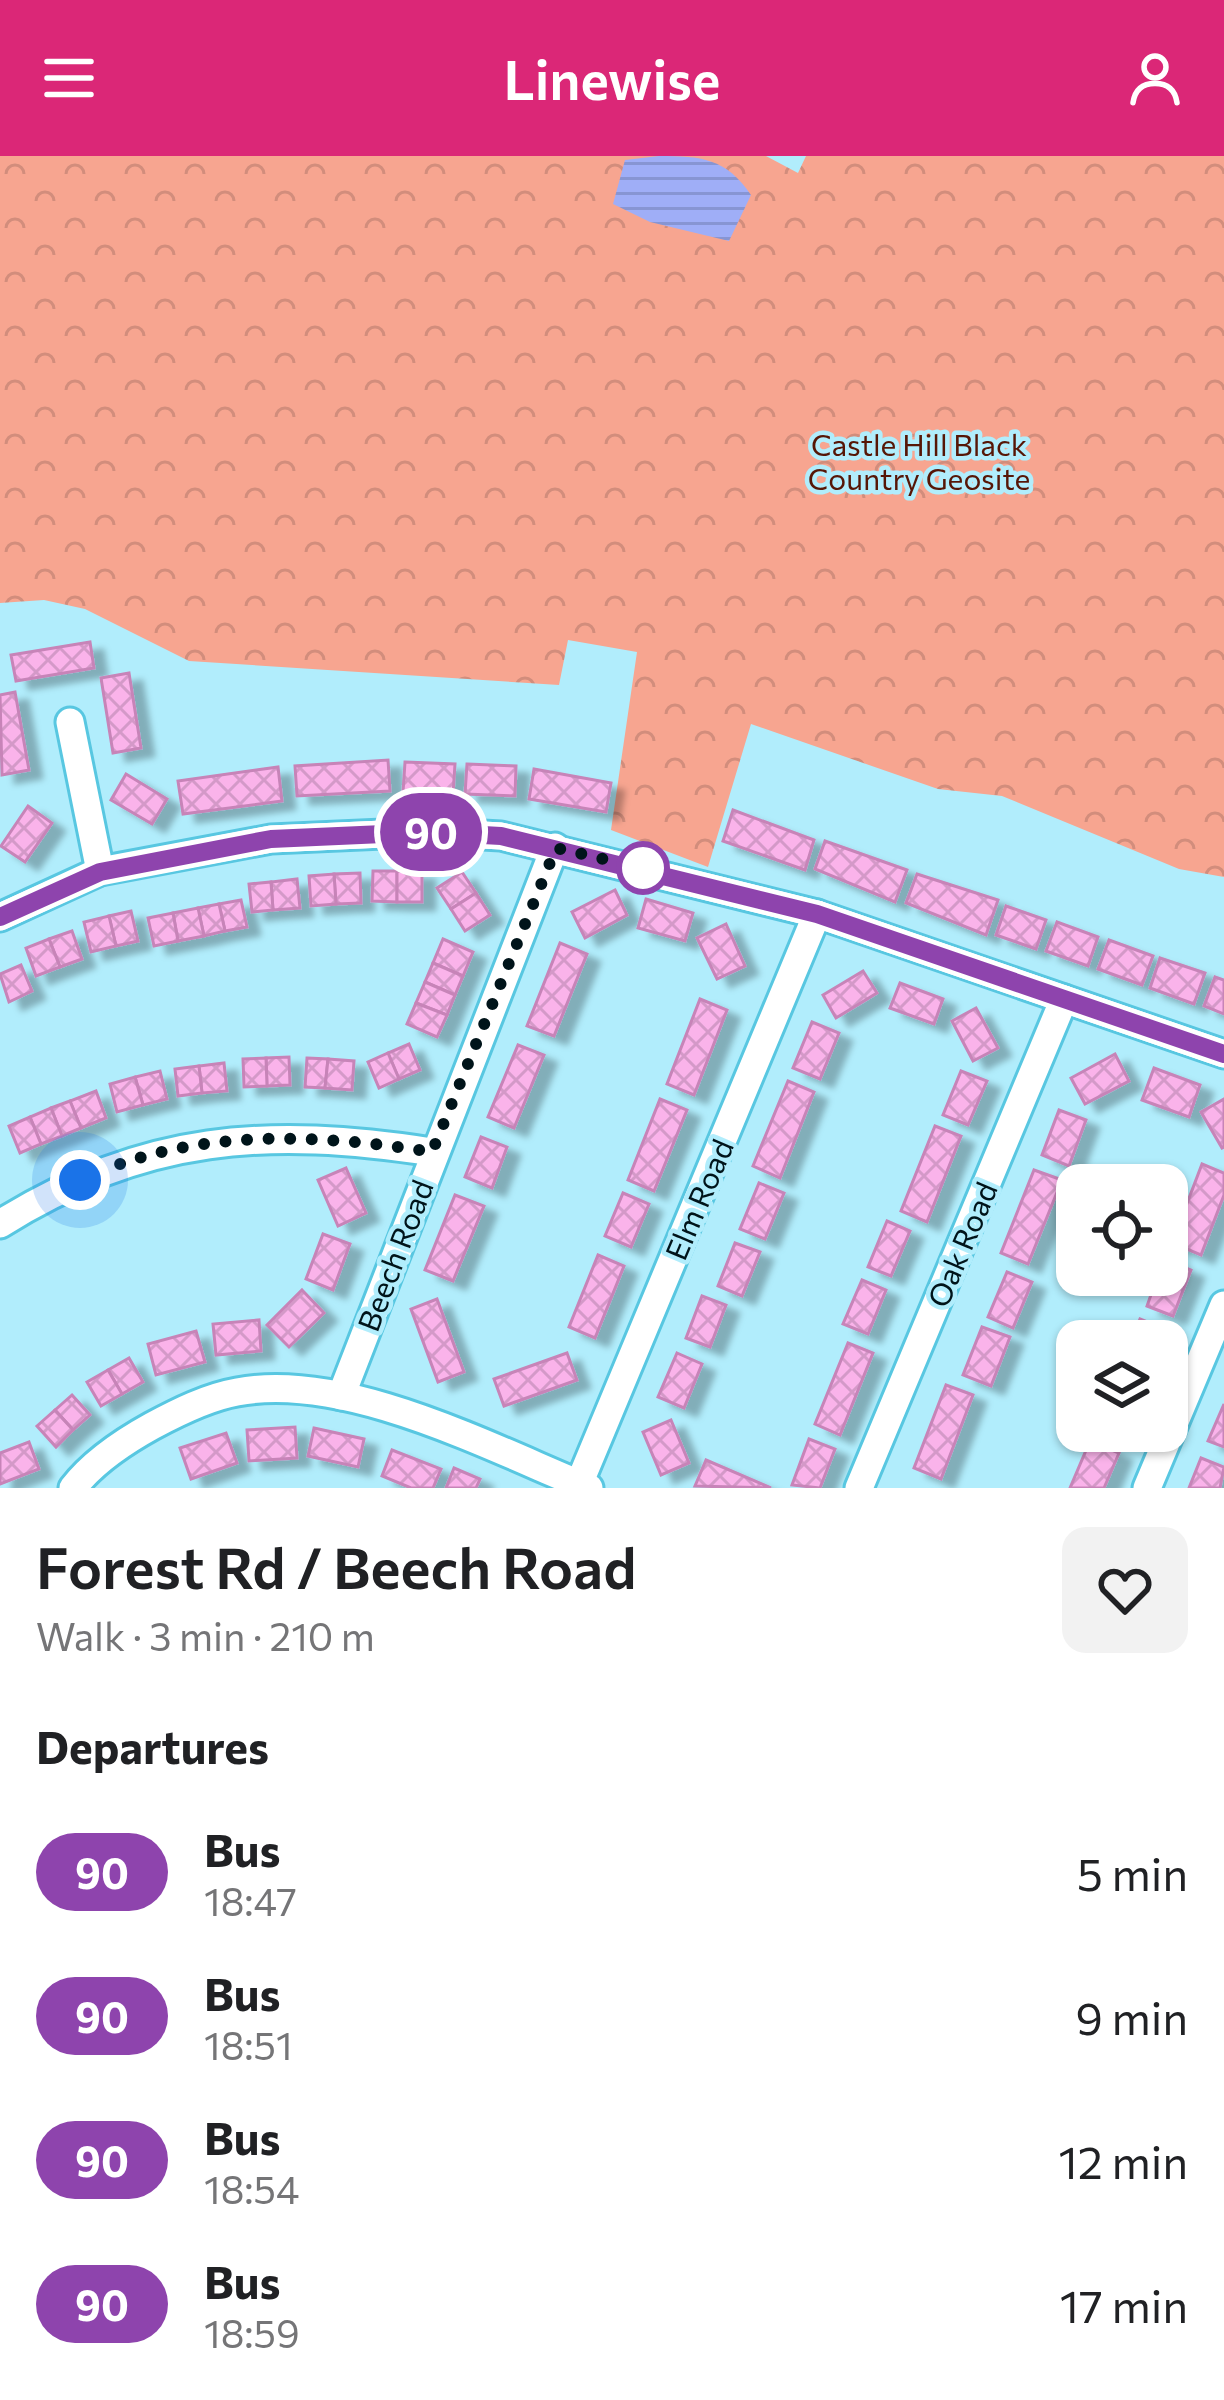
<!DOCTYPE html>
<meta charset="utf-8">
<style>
:root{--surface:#fff;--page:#f2f2f2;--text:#202124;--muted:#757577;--accent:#db2777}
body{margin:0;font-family:Commissioner,sans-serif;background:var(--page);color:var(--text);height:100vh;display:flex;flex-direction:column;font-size:45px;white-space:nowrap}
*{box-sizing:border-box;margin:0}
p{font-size:39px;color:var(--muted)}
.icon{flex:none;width:66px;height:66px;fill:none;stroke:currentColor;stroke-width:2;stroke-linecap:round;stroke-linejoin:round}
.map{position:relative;height:1332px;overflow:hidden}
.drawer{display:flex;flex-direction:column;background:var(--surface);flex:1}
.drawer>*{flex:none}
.badge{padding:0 24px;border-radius:39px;font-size:42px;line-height:78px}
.controls{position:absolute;left:1056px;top:1008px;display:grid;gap:24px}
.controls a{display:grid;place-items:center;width:132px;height:132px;border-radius:24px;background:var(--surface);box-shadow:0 3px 9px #0004;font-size:60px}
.you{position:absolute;width:60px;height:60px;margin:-30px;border:9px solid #fff;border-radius:50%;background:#1a73e8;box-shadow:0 0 0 18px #1a73e833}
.map>.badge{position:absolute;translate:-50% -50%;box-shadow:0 0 0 6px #fff}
h2{padding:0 36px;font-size:45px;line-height:108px}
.round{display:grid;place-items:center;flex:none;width:126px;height:126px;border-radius:24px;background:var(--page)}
.headline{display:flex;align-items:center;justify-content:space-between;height:204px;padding:0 36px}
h1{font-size:57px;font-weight:600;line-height:90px}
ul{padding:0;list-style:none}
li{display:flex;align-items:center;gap:36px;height:144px;padding:0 36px}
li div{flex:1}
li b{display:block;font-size:45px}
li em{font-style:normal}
li .badge{min-width:132px;font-weight:700;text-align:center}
header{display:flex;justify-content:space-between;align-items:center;height:156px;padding:0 36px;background:var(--accent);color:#fff;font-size:54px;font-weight:600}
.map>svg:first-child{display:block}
.park{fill:url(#park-crowns)}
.water{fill:url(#water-rules)}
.building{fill:url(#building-cross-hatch);stroke:#c784b8;stroke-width:3;filter:url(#shadow)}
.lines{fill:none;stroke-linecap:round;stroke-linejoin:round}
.street-casing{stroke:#58c7e1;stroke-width:33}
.street{stroke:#fff;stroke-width:27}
.line-casing{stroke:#fff;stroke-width:27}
.line{stroke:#8e44ad;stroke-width:18}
.walk{stroke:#00141a;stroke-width:12;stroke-dasharray:0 21.6}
.stop-dot{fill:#fff;stroke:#8e44ad;stroke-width:6}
.labels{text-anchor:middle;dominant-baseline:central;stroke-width:9;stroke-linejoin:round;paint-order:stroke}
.park-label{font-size:30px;fill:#561606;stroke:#b1edfc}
.street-label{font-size:30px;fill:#00141a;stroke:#b1edfc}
</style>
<header><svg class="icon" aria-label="menu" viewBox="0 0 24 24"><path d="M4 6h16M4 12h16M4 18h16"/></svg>Linewise<svg class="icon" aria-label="person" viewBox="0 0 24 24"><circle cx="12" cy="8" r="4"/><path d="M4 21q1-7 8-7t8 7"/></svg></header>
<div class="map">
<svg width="1224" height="1332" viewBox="0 0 1224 1332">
<defs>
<pattern id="park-crowns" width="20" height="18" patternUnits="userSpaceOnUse" patternTransform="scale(3)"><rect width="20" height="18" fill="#f7a590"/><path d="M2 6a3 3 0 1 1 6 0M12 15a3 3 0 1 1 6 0" fill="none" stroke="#d28d7c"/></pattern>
<pattern id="water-rules" width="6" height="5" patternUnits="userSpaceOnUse" patternTransform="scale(3)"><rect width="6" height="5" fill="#9faef7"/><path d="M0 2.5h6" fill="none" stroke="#8795d3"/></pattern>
<pattern id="building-cross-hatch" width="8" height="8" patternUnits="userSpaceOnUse" patternTransform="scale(3)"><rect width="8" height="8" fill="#fab3ea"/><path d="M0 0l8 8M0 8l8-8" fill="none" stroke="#d499c8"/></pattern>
<filter id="shadow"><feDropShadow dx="13" dy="8" stdDeviation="3" flood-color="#0004"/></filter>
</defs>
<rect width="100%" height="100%" fill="#b1edfc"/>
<!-- park -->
<polygon class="park" points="0,0 766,0 798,17 806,0 1224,0 1224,721 1179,713 1002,640 938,633 751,568 708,711 611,674 637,496 568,484 559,529 189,505 85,453 44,444 0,447"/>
<!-- water -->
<path class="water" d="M659,0C701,0 726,2 751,39L729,85L650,66L613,48L625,4Z"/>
<!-- building -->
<g class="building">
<polygon points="90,486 94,512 16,525 11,499"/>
<polygon points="129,517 141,592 113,597 101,522"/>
<polygon points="15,536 29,614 2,619 0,539"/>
<polygon points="388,604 390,635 297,640 295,610"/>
<polygon points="405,606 455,608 453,639 403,636"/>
<polygon points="467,608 516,610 515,640 465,638"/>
<polygon points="278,611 282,645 183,658 178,625"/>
<polygon points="534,613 611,627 606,656 529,643"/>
<polygon points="126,618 167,643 152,668 111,644"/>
<polygon points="28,650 52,667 25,706 1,690"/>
<polygon points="733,654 814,684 805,714 723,685"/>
<polygon points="825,685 907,714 895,746 815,713"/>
<polygon points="373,715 397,715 397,746 372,745"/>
<polygon points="397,715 422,716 422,746 397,746"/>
<polygon points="462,716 476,737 451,753 437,732"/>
<polygon points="360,717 361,747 336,748 334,718"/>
<polygon points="334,718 336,748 311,750 309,720"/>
<polygon points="917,718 998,744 986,779 906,747"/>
<polygon points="297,723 300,752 273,754 271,726"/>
<polygon points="271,726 273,754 252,756 249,728"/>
<polygon points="615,734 627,759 585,782 572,756"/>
<polygon points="476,737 490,759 465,775 451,753"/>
<polygon points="646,743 693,757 685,785 638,772"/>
<polygon points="241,744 247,771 225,775 219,748"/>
<polygon points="219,748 225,775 204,780 198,752"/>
<polygon points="1006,750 1046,764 1036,793 996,779"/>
<polygon points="198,752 204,780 178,785 173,757"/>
<polygon points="131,755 138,785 116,790 109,760"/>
<polygon points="173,757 178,785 154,790 148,762"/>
<polygon points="109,760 116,790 91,796 84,766"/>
<polygon points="1057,766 1098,781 1088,810 1046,795"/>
<polygon points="726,768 745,810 717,823 697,782"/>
<polygon points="72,775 82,803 60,811 49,783"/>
<polygon points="49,783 60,811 36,820 26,792"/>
<polygon points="443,783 473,796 463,820 433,807"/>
<polygon points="1109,784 1153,800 1142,829 1098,813"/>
<polygon points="560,787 587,798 554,880 527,870"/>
<polygon points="1160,802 1205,817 1194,848 1150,832"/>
<polygon points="433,807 463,820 455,839 425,826"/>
<polygon points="21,809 32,835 9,846 0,818"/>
<polygon points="863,815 877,837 836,862 823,839"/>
<polygon points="1215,821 1224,824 1224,858 1204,850"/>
<polygon points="425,826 455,839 447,859 416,847"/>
<polygon points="900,827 943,843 934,868 890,852"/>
<polygon points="700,843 727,854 694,939 667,928"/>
<polygon points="416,847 447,859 437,881 407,868"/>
<polygon points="976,852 998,892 973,905 952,865"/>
<polygon points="812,866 839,877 820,923 793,912"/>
<polygon points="409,888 420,914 399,923 388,897"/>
<polygon points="518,889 544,899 514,972 488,961"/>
<polygon points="388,897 399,923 379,932 368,906"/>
<polygon points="1115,898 1129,925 1085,948 1071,922"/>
<polygon points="289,901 290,929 267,930 266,902"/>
<polygon points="266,902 267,930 244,931 243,903"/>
<polygon points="307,902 328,903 325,932 305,931"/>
<polygon points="328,903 354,905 352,934 325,932"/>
<polygon points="224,907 227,935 202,937 199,910"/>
<polygon points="199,910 202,937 178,940 175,913"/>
<polygon points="1154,912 1200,929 1189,961 1142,944"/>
<polygon points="160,915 167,943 143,949 135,921"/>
<polygon points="961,915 987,925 968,969 943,959"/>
<polygon points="135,921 143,949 117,956 110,928"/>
<polygon points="788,925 814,936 780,1022 753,1010"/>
<polygon points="96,935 106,962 81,972 70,945"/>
<polygon points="660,943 687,954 654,1035 628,1024"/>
<polygon points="1224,943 1224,991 1222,992 1201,956"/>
<polygon points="70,945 81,972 62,980 51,952"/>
<polygon points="51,952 62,980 41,988 30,961"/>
<polygon points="1059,954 1086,964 1069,1010 1042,999"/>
<polygon points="30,961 41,988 20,997 9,970"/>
<polygon points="935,970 961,980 927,1066 901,1055"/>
<polygon points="481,981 507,991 492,1032 465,1021"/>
<polygon points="1202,1008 1224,1017 1224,1039 1201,1099 1172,1087"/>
<polygon points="346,1012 366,1057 338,1070 318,1024"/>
<polygon points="1034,1014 1062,1024 1028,1108 1001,1097"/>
<polygon points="759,1027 784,1037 765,1083 740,1073"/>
<polygon points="623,1037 649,1048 631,1091 605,1080"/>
<polygon points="455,1039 484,1050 453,1125 425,1114"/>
<polygon points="887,1065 910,1075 891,1120 868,1111"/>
<polygon points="323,1078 350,1088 333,1134 306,1123"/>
<polygon points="735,1087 760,1096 742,1140 718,1130"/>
<polygon points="598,1099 624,1110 595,1182 569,1171"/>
<polygon points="1167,1104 1191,1114 1173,1160 1147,1150 1158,1119 1167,1119"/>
<polygon points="1007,1116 1032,1126 1013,1172 988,1161"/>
<polygon points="862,1124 886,1134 868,1178 843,1168"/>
<polygon points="302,1134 324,1157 289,1191 267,1169"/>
<polygon points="702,1140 726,1149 710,1191 686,1182"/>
<polygon points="437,1143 464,1216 438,1226 411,1153"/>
<polygon points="1140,1163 1167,1174 1163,1185 1131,1185"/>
<polygon points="259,1164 261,1195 216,1199 213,1168"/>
<polygon points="982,1171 1010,1181 991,1230 963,1219"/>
<polygon points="196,1175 205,1206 156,1219 148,1188"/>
<polygon points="848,1187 873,1197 840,1279 815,1268"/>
<polygon points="567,1197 577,1224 504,1250 494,1223"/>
<polygon points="677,1197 702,1208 684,1252 658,1241"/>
<polygon points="129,1202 143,1226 122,1238 108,1214"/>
<polygon points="108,1214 122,1238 101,1250 87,1226"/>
<polygon points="946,1229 973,1239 941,1323 914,1312"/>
<polygon points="72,1239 90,1259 73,1274 55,1254"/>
<polygon points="1224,1248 1224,1291 1208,1285"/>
<polygon points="55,1254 73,1274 56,1291 37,1270"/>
<polygon points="671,1264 689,1307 661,1319 643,1276"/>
<polygon points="295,1271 297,1302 249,1305 247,1274"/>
<polygon points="314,1272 364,1283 358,1311 308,1300"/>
<polygon points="226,1277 237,1307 191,1323 180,1292"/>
<polygon points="809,1283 835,1293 820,1332 792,1329"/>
<polygon points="1090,1285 1119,1297 1104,1332 1070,1332"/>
<polygon points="29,1286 39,1313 0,1328 0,1297"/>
<polygon points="392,1294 441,1313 433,1332 411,1332 382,1320"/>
<polygon points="1201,1302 1224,1311 1220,1332 1189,1332"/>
<polygon points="706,1304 771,1332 695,1330"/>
<polygon points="454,1312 480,1323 476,1332 446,1332"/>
</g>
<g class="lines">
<defs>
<g id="street">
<polyline points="70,566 100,715"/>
<polyline points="0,761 100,715 271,683 428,676 501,680 817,758 1224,898"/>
<path d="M0,1068C143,978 269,971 432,996"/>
<polyline points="341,1240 555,691"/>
<polyline points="579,1328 817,758"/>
<path d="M73,1332C93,1306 123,1286 152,1270C178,1256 208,1241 237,1236C345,1215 491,1292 589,1332"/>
<polyline points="859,1332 1064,843"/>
<polyline points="1147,1332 1224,1149"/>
</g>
</defs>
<!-- street casing -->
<use href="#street" class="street-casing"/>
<!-- street -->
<use href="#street" class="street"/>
</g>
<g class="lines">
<defs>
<polyline id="line" points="0,761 100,716 271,683 428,676 501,680 817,758 1224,898"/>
</defs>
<!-- line casing -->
<use href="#line" class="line-casing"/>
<!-- line -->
<use href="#line" class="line"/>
<!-- walk -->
<path class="walk" d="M80,1024C193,972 312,977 432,996L556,692L643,712"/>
</g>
<!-- markers -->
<circle class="stop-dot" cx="643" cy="712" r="24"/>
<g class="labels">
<!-- park labels -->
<g class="park-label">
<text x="919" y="287">Castle Hill Black<tspan x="919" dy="34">Country Geosite</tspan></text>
</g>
<!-- street labels -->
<g class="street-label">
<text transform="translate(698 1043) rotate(-67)">Elm Road</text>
<text transform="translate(961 1088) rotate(-67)">Oak Road</text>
<text transform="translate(394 1099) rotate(-69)">Beech Road</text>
</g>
</g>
</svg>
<div class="controls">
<a><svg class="icon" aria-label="locate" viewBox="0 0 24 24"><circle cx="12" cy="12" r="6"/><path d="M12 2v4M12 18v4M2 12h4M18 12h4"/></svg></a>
<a><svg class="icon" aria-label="layers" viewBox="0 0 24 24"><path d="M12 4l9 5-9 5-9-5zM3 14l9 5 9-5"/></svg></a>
</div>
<div class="you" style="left:80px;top:1024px"></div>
<b class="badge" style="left:431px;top:676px;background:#8e44ad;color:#fff">90</b>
</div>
<section class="drawer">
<div class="headline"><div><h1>Forest Rd / Beech Road</h1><p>Walk · 3 min · 210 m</p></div><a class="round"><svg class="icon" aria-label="heart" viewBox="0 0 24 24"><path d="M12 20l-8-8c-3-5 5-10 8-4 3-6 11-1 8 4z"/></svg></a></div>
<h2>Departures</h2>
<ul>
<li><span class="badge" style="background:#8e44ad;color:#fff">90</span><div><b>Bus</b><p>18:47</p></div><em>5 min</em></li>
<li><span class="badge" style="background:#8e44ad;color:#fff">90</span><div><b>Bus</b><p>18:51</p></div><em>9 min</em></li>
<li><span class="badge" style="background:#8e44ad;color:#fff">90</span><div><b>Bus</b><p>18:54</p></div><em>12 min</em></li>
<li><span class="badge" style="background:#8e44ad;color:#fff">90</span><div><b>Bus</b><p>18:59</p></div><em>17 min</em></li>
</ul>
</section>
